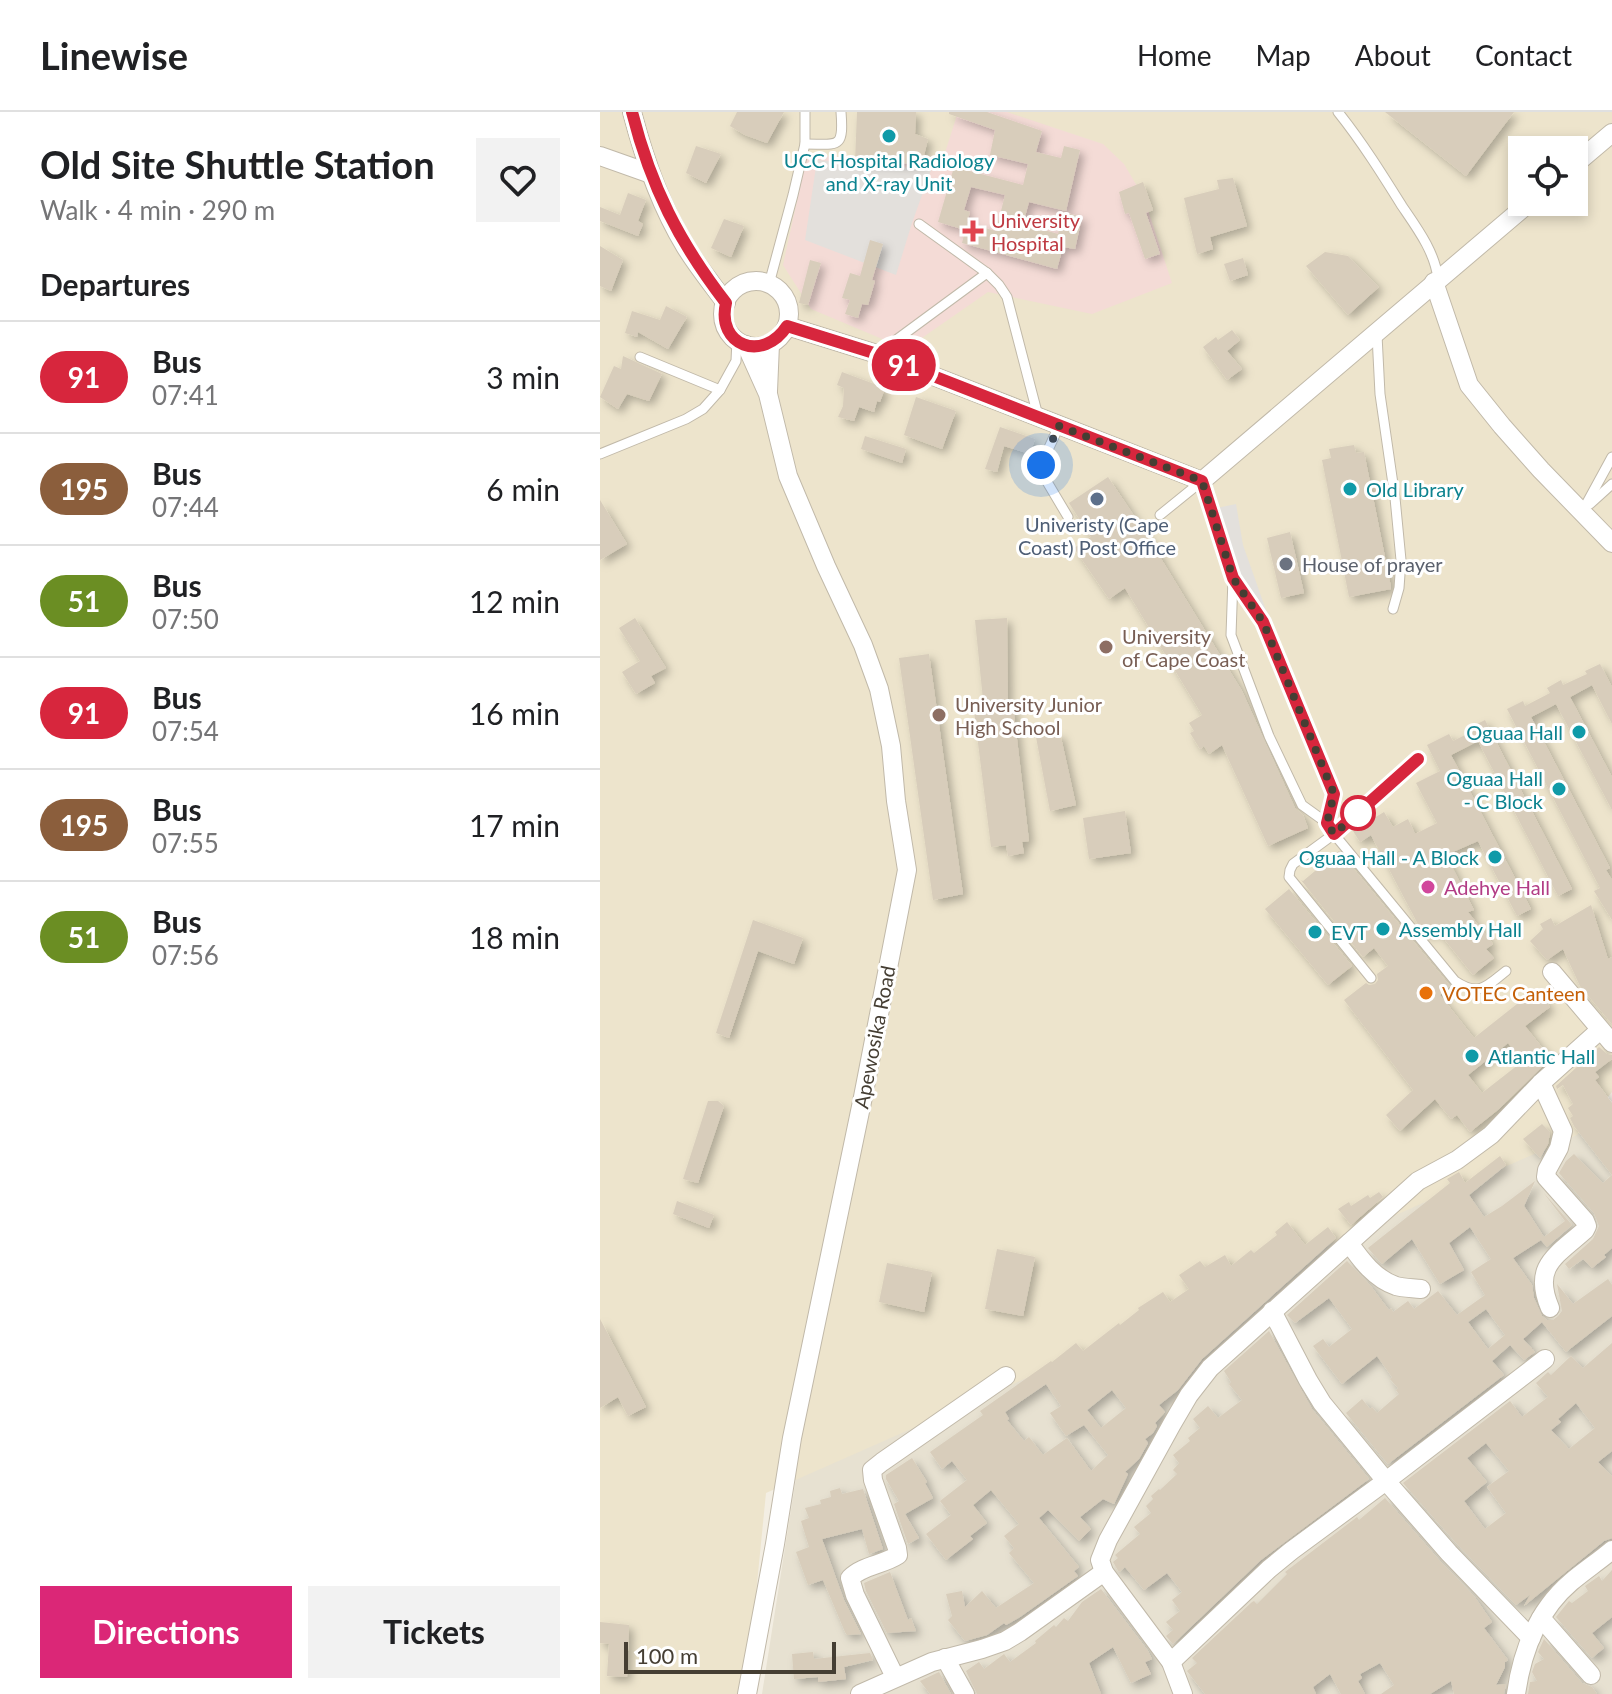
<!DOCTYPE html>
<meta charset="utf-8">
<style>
:root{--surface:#fff;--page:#f2f2f2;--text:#202124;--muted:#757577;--line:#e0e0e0;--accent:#db2777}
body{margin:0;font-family:Lato,sans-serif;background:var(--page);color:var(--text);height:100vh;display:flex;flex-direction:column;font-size:30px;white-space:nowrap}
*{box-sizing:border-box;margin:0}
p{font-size:26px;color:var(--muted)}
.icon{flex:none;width:44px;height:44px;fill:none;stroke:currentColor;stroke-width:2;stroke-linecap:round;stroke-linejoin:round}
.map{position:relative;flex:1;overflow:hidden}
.panel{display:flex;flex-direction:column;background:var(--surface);width:600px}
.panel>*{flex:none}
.badge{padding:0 16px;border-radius:26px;font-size:28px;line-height:52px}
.tools{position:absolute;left:908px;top:24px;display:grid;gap:16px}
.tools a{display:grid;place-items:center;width:80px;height:80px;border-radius:0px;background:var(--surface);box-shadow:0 4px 12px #0003;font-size:40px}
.scale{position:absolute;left:24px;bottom:20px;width:212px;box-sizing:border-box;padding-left:8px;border:4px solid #453e33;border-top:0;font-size:22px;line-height:28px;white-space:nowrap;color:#453e33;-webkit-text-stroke:6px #fff;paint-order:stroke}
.you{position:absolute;width:40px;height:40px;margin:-20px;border:6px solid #fff;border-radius:50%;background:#1a73e8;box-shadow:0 0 0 12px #1a73e833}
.map>.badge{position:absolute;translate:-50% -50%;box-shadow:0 0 0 4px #fff}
h2{padding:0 40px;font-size:30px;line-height:72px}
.round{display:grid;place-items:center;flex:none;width:84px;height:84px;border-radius:0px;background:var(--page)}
.headline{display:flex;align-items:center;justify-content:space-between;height:136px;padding:0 40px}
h1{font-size:38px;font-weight:700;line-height:60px}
.action{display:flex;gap:16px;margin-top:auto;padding:16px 40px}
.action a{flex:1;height:92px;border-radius:0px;background:var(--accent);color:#fff;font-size:32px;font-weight:700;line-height:92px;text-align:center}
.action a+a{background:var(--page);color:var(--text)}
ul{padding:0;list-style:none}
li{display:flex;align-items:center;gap:24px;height:112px;padding:0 40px;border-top:2px solid var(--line)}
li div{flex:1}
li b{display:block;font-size:30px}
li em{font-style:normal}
li .badge{min-width:88px;font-weight:700;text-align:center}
header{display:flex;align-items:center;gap:48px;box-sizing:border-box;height:112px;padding:0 40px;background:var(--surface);border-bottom:2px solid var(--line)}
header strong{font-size:38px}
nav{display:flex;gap:44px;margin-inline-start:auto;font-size:28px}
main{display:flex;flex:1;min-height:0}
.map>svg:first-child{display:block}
.residential{fill:#e7e1d1}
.education{fill:#ede4cc;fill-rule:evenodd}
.medical{fill:#f4dbd6}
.parking{fill:#e3e0dc}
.building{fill:#d8cdbb;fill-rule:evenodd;filter:url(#shadow)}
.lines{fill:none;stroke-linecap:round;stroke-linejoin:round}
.service-casing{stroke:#c1b9a9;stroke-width:11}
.minor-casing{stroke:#c1b9a9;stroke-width:20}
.service{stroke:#fff;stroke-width:9}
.minor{stroke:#fff;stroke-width:18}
.line-casing{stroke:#fff;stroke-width:18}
.line{stroke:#d7263d;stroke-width:12}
.walk{stroke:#453e33;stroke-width:8;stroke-dasharray:0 14.4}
.culture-dot{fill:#0f9aa8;stroke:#fff;stroke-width:3}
.health-dot{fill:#e0444e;stroke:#fff;stroke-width:3}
.service-dot{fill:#5c6f8a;stroke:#fff;stroke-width:3}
.worship-dot{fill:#6b7280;stroke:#fff;stroke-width:3}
.education-dot{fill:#8d6e63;stroke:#fff;stroke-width:3}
.stop-dot{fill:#fff;stroke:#d7263d;stroke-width:4}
.hotel-dot{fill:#d1479c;stroke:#fff;stroke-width:3}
.food-dot{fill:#e8710a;stroke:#fff;stroke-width:3}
.labels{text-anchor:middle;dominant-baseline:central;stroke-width:6;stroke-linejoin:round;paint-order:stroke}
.culture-label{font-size:20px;fill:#0d838f;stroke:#fff;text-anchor:start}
.health-label{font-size:20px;fill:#be3a42;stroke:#fff;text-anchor:start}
.service-label{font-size:20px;fill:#4e5e75;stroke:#fff}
.worship-label{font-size:20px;fill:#5b616d;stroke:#fff;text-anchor:start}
.education-label{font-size:20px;fill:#785e54;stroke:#fff;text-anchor:start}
.hotel-label{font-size:20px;fill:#b23c85;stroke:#fff;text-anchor:start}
.food-label{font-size:20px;fill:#c56008;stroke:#fff;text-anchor:start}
.street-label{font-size:20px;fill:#453e33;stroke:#fff}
</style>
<header>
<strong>Linewise</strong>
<nav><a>Home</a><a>Map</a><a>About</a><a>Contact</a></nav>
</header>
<main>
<section class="panel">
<div class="headline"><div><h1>Old Site Shuttle Station</h1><p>Walk · 4 min · 290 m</p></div><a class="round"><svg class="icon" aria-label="heart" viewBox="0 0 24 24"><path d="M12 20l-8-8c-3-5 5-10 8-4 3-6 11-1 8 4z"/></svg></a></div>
<h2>Departures</h2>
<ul>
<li><span class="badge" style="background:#d7263d;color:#fff">91</span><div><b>Bus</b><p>07:41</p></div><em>3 min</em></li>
<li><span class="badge" style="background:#8b5e3c;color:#fff">195</span><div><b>Bus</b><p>07:44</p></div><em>6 min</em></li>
<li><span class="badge" style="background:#6b8e23;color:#fff">51</span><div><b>Bus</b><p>07:50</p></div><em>12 min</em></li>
<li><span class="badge" style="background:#d7263d;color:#fff">91</span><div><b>Bus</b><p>07:54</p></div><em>16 min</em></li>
<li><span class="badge" style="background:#8b5e3c;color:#fff">195</span><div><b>Bus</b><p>07:55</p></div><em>17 min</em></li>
<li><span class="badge" style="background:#6b8e23;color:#fff">51</span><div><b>Bus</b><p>07:56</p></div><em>18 min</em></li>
</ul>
<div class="action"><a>Directions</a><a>Tickets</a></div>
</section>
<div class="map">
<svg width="1012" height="1582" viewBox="0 0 1012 1582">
<defs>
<filter id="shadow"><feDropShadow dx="4.5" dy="4.5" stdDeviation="4" flood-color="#0004"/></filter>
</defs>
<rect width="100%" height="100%" fill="#f3eee3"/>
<!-- residential -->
<polygon class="residential" points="1012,1000 1012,1582 162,1582 198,1353"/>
<!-- education -->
<path class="education" d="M0,0H1012V980L977,1023L166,1381L146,1582H0ZM922,38H974V90H922Z"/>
<!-- medical -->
<polygon class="medical" points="358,0 407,0 503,32 524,52 544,86 572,171 492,202 388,180 306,237 211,197 183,153 207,43 342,50"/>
<!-- parking -->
<g class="parking">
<polygon points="217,48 333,58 331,58 312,111 296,163 205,128"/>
<polygon points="636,392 643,433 667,501 660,498 643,473 617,396"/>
</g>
<!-- building -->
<g class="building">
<polygon points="137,0 184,0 167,31 145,23 130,14"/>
<polygon points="257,0 316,0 315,22 328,27 322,52 255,50"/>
<polygon points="349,0 387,0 442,19 436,40 461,46 464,34 480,38 466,99 429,90 423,112 458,122 463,100 482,105 475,137 463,135 457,157 362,131 367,111 396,119 405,83 371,75 364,98 370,100 365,118 338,110 354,55 423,73 428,52 390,43 395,18 349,2"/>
<polygon points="785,0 914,0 866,64"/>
<polygon points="96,34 121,42 106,71 86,61"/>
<polygon points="633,66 647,114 610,125 613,137 597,142 584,86 619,77 617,68"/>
<polygon points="543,70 553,98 546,101 560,142 545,147 529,101 525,102 519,80"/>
<polygon points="28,81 46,88 38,109 43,112 38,124 0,109 0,95 20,103"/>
<polygon points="124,107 144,114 131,145 111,136"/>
<polygon points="270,128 283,132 272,168 275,169 268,193 262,192 258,206 245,202 250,188 242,186 250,161 260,164"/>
<polygon points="0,134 23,148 11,179 0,174"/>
<polygon points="725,140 748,144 779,175 748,203 706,154"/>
<polygon points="643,146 648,163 630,169 624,152"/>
<polygon points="210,148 221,151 208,193 199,191"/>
<polygon points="66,194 87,205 68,237 38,220 37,225 25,221 32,199 60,208"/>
<polygon points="632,218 640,228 627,239 642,257 627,268 603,235 616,225 618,228"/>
<polygon points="23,244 62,262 49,289 27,282 18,297 0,285 14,254 21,257"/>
<polygon points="242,260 285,276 280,290 277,289 274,300 259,295 254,309 238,305 243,294 244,276 237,273"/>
<polygon points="316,285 356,299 342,337 304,323"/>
<polygon points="400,315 435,327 430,342 404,334 397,360 385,357"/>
<polygon points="265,324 306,337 302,351 261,337"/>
<polygon points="754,333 756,341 764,340 791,475 791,477 749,485 722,348 731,346 729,337"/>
<polygon points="508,365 561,444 560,445 642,579 695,696 703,703 708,716 668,734 622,633 609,642 604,634 600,637 590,621 594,619 589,611 602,603 525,476 509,487 474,436 491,425 469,391"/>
<polygon points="0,388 27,432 0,448"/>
<polygon points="690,420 704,481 681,486 667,426"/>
<polygon points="35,506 66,556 51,564 55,571 36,582 22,560 40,549 19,516"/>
<polygon points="407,506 408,594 413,593 429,729 422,730 424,741 408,744 406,733 391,735 374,599 384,598 375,508"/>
<polygon points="329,542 363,782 333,788 299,546"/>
<polygon points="1000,552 1012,575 1012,612 992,573 970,585 1012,665 1012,698 956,592 931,605 1010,756 1006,758 1012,768 1012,808 994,779 1000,776 907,597 923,589 925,594 950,581 947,576 961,568 963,573 987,562 985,559"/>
<polygon points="885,608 972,777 958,784 878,629 851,643 931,797 917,804 878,729 846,743 874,798 868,800 893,832 886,837 894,846 873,863 837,818 827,823 819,814 771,723 760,730 753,719 784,700 793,715 808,707 815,722 837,711 816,671 840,659 827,633 849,622 853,629 873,619 871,615"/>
<polygon points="460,621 476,693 450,699 436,625"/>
<polygon points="525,699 531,741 489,747 483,706"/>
<path d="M739,739L850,874L840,883L874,926L936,877L950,895L925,914L944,938L945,937L952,945L899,997L870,1020L857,1003L851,1007L835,987L800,1019L786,1003L813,978L744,888L766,871L769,873L775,872L778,868L777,862L788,854L774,836L763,845L701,768L703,769ZM908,931L923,949L882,981L868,963Z"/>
<polygon points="689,777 752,854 728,873 665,797"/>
<polygon points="991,793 1008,847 1012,845 1012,912 980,874 963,837 947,848 930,829 943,817 940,812 951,806 955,814"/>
<polygon points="153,808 203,826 194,852 158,839 129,926 116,921"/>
<polygon points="999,935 1007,942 1012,943 1012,947 995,960 999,965 995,968 1012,991 1012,1136 1004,1143 1006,1145 992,1156 983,1147 969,1157 965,1152 993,1127 999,1114 994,1101 959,1061 966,1049 974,1042 1003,1071 1012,1063 974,1014 970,1006 973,1004 968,996 973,992 963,973 957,977 956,974"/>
<polygon points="108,989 118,989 124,994 98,1071 83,1067"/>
<polygon points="942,1012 950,1020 948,1032 940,1046 923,1027"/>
<path d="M900,1044L906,1053L869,1083L884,1105L902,1094L935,1069L924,1094L944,1125L965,1109L943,1080L972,1113L947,1135L941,1128L913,1146L932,1173L934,1186L942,1204L947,1208H953L958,1204L962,1199L957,1172L973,1192L1008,1167L1012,1173V1204L966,1240L942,1210L923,1227L935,1240L924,1248L910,1233L892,1249L904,1263L788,1352L746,1301L762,1287L770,1297L772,1295L777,1301L799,1282L796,1278L798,1276L790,1267L792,1265L777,1244L742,1272L713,1234L723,1227L729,1235L752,1217L729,1186L695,1211L687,1203L747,1149L770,1173L789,1198L791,1196L793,1200L808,1189L814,1197L838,1179L857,1203L885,1183L871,1160L891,1147L870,1115L849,1131L864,1158L840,1172L812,1127L782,1152L768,1136L850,1071L847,1067L859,1060L865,1071ZM886,1197L905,1223L888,1237L868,1210Z"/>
<polygon points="779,1080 783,1085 751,1113 738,1097 749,1090 751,1094 768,1083 770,1086"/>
<polygon points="77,1089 114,1103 109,1116 73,1102"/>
<path d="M687,1110L705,1133L728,1115L736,1126L602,1247L578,1278L559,1293L565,1300L555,1311L557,1314L553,1321L545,1327L548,1331L539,1347L525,1360L528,1362L514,1392L503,1387L480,1405L491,1417L479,1429L448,1398L439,1406L479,1455L474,1459L478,1464L420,1505L406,1513L404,1511L387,1523L365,1529L348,1508L352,1504L346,1482L362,1479L365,1495L382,1479L396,1496L434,1471L409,1441L414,1436L404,1424L419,1412L391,1378L373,1393L387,1411L370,1424L373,1427L346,1448L326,1422L351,1403L340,1389L367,1368L352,1349L342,1357L330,1340L383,1303L380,1299L451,1249L452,1250L476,1231L483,1239L519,1211L520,1213L539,1198L538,1196L563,1180L570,1190L589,1177L579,1163L600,1149L605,1155L625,1143L631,1154L651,1138L654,1141L677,1123L675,1120ZM446,1272L461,1294L450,1301L466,1324L484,1313L508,1343L491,1359L467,1326L443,1343L429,1325L424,1329L407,1308L409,1307L405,1300ZM512,1278L526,1296L501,1316L487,1298Z"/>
<polygon points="397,1137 435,1145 423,1204 385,1197"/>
<polygon points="287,1151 332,1160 324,1200 279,1190"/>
<polygon points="0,1207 46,1295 28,1304 18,1285 0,1296"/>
<polygon points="669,1219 712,1297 769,1367 661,1448 573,1532 566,1524 573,1518 566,1510 580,1499 572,1488 582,1480 567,1461 544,1478 525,1455 519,1460 513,1450 518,1446 515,1443 540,1422 534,1415 551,1401 546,1394 553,1387 551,1384 559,1377 560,1378 577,1362 573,1358 579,1351 573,1343 590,1329 588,1326 600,1316 593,1307 608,1294 618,1306 642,1288 629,1272 631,1270 624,1259"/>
<path d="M1012,1231V1339L998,1350L1012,1364V1426L1004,1429L924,1494L930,1483L916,1493L858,1433L803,1371L910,1289L922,1305L948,1285L936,1271L948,1260L951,1263L971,1244L983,1256ZM976,1291L995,1316L969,1337L951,1318L961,1310L958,1307ZM886,1331L909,1359L887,1375L906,1401L885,1417L864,1389L887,1370L867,1346Z"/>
<polygon points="312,1346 327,1370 325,1371 333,1386 305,1402 319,1426 308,1432 294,1392 299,1389 286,1367 286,1363"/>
<polygon points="240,1376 242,1382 263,1377 283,1437 269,1442 262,1417 222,1427 244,1488 261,1522 247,1523 245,1520 223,1468 208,1473 196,1440 209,1435 201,1409 209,1406 205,1396 221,1392 220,1388 231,1385 230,1379"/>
<polygon points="785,1386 840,1449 874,1484 892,1510 884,1516 908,1548 905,1550 905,1555 896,1573 906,1572 904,1582 854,1582 851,1569 830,1582 781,1582 794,1573 780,1551 760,1562 762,1566 758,1569 765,1582 741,1582 730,1562 713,1575 716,1582 605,1582 587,1559 597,1551 592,1546 652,1490 654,1489 657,1492 687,1462 685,1460 757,1405 759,1408"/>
<polygon points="1012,1458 1012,1505 992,1521 1004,1536 992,1546 956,1505 969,1489 972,1491 988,1479 985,1474 999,1464 1002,1469"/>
<polygon points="290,1460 308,1508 311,1506 316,1519 287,1521 266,1479 264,1471"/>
<polygon points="501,1477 548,1539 552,1547 545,1550 551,1562 531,1571 513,1535 489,1551 501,1582 377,1582 366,1559 379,1550 384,1557 404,1542 410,1550 436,1531 435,1529 454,1513 456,1515 464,1506 468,1509 482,1490"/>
<polygon points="0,1510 29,1513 27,1565 7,1564 9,1532 0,1531"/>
<polygon points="944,1527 982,1571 992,1575 997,1582 928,1582 930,1570 937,1569 932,1560 935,1552 944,1547 938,1540"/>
<polygon points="213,1540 214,1547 270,1541 273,1548 244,1555 246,1567 218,1570 218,1565 194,1567 192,1542"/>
<polygon points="339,1560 351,1582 330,1582 320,1569"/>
</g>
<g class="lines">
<defs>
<g id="service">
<path d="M738,0C762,30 782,62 802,94C817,116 835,140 838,167"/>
<path d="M205,32C238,32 244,38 241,0"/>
<polyline points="319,112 387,161"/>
<polyline points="169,172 193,83 205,32 205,0"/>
<polyline points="777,223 780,282 795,386 801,448 799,476 793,497"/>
<polyline points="277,242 387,161 399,173 407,185 438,304"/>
<polyline points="40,245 120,278"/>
<polyline points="459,314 441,353 443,363 468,405"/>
<polyline points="0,342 86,307 103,297 120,278 136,249 137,228"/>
<polyline points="990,392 1012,372"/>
<polyline points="982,400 1012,345"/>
<polyline points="560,403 602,369 633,466 663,510 734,682 727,711"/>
<polyline points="633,466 631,523 669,624 702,693 727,711 734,722 693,752 690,758 689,765 771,866"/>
<path d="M818,647L734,722L855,869C879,885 886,875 906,859"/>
</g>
<g id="minor">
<path d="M32,0C44,46 60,93 85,134C97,154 112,172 126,191"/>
<polyline points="0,44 51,62"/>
<polyline points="974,53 1012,21"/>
<circle cx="156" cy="202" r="33"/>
<polyline points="834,170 869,273 902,314 941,358 1012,431"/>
<polyline points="187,214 277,242 602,369 930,90"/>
<polyline points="146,233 168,282 188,364 226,454 263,533 279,577 291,634 296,689 307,758 263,985 192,1326 175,1432 147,1582"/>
<polyline points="168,279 170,232"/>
<polyline points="952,860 1012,931"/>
<path d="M941,971L963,1019L959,1036L947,1058L946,1065L985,1109L987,1114L985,1118C956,1144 932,1154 950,1196"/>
<path d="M749,1131C761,1148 775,1167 796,1174C803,1176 813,1176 821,1177"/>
<polyline points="672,1199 708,1268 722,1291 786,1369 849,1441 931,1526"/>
<polyline points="941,1506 991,1563"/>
<polyline points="345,1546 365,1582"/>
<polyline points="571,1550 669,1457 691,1439 786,1369 945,1247"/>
<path d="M295,1565L255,1483L250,1466C263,1453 283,1453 298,1443L297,1436L273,1368L272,1358L282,1350L406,1264"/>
<polyline points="260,1582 332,1550 382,1537 405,1529 420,1520 504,1460"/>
<polyline points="583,1582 571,1550 504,1460 500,1448 508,1428 572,1312 589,1283 610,1256 818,1069 857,1048 891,1023 941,971 1000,918"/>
<path d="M916,1582C922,1540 938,1498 971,1470C984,1459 999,1449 1012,1438"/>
</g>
</defs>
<!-- service casing -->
<use href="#service" class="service-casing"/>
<!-- minor casing -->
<use href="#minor" class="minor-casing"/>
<!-- service -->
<use href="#service" class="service"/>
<!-- minor -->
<use href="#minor" class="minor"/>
</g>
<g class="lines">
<defs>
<path id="line" d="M32,0C51,75 79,130 126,191C116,234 163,251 187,214L277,242L602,369L633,466L663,510L734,682L727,711L734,722L818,647"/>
</defs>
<!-- line casing -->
<use href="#line" class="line-casing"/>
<!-- line -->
<use href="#line" class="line"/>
<!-- walk -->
<polyline class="walk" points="441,353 459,314 602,369 633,466 663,510 734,682 727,711 734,722 758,701"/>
</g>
<!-- markers -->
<g class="culture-dot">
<circle cx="289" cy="24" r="8"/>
<circle cx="750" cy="377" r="8"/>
<circle cx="979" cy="620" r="8"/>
<circle cx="959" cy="677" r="8"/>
<circle cx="895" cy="745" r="8"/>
<circle cx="783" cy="817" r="8"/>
<circle cx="715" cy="820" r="8"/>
<circle cx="872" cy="944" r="8"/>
</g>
<path class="health-dot" d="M369 107h8v8h8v8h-8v8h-8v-8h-8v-8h8z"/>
<circle class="service-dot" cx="497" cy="387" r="8"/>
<circle class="worship-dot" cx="686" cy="452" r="8"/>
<g class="education-dot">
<circle cx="506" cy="535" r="8"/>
<circle cx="339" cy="603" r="8"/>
</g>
<circle class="stop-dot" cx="758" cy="701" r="16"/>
<circle class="hotel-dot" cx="828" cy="775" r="8"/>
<circle class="food-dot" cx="826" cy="881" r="8"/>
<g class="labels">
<!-- culture labels -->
<g class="culture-label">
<text x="289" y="48" text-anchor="middle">UCC Hospital Radiology<tspan x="289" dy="23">and X-ray Unit</tspan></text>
<text x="766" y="377">Old Library</text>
<text x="963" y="620" text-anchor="end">Oguaa Hall</text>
<text x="943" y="666" text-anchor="end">Oguaa Hall<tspan x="943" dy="23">- C Block</tspan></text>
<text x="879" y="745" text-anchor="end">Oguaa Hall - A Block</text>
<text x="799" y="817">Assembly Hall</text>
<text x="731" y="820">EVT</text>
<text x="888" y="944">Atlantic Hall</text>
</g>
<!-- health labels -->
<g class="health-label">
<text x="391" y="108">University<tspan x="391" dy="23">Hospital</tspan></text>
</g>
<!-- service labels -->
<g class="service-label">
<text x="497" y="412">Univeristy (Cape<tspan x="497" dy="23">Coast) Post Office</tspan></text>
</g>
<!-- worship labels -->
<g class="worship-label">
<text x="702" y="452">House of prayer</text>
</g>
<!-- education labels -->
<g class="education-label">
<text x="522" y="524">University<tspan x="522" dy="23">of Cape Coast</tspan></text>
<text x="355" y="592">University Junior<tspan x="355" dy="23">High School</tspan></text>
</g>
<!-- hotel labels -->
<g class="hotel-label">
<text x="844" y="775">Adehye Hall</text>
</g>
<!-- food labels -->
<g class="food-label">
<text x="842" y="881">VOTEC Canteen</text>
</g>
<!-- street labels -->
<g class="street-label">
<text transform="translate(274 925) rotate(-79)">Apewosika Road</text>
</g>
</g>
</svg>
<div class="tools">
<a><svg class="icon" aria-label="locate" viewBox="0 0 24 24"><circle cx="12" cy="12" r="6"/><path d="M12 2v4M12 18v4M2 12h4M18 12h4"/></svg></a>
</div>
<div class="scale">100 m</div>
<div class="you" style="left:441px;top:353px"></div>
<b class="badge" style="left:304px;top:253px;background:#d7263d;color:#fff">91</b>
</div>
</main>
